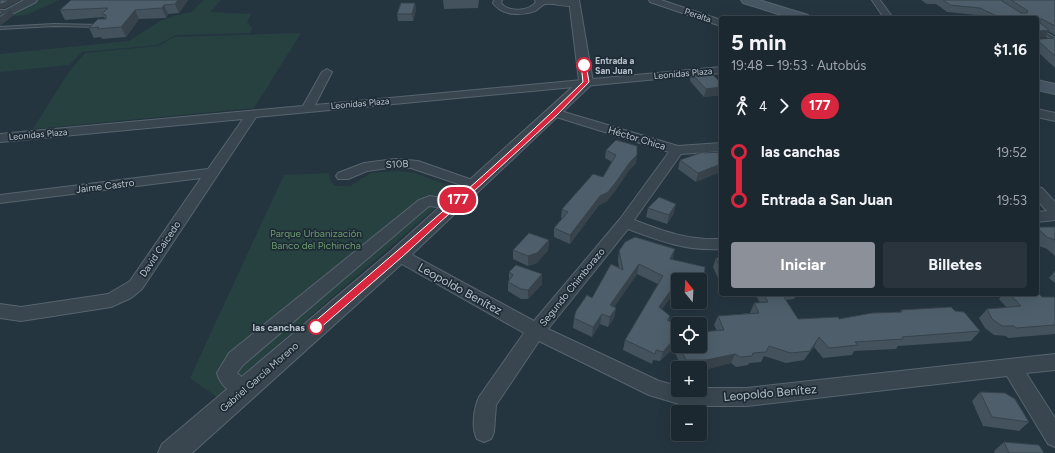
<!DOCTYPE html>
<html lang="es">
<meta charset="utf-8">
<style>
:root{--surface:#1c2830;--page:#29343c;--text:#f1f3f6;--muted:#a0a6ab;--line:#3a444c;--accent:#8c9099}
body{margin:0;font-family:Figtree,sans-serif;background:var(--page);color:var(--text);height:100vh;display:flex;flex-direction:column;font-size:15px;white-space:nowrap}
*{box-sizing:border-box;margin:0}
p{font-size:13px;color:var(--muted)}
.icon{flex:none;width:22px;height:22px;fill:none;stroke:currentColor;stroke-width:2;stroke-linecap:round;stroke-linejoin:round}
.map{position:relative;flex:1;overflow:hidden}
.side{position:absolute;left:719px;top:16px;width:320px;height:280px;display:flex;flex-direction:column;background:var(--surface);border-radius:4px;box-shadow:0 4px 16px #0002,0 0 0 1px var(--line)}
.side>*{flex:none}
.badge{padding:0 8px;border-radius:13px;font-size:14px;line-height:26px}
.needle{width:26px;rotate:342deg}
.controls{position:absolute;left:671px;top:273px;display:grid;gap:8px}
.controls a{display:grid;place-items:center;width:36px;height:36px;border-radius:4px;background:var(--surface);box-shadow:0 4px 16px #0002,0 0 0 1px var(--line);font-size:20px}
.map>.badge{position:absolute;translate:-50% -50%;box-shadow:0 0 0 2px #fff}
.legs{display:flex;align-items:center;gap:6px;height:44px;padding:0 12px;font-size:13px}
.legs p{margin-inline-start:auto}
.head{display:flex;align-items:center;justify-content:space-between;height:68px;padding:0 12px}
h1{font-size:22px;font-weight:700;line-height:30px}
.button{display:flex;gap:8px;margin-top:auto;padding:8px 12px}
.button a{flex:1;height:46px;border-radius:4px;background:var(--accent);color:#fff;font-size:16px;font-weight:700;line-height:46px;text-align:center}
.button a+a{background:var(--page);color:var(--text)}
ul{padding:0 12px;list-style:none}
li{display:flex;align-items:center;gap:14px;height:48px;font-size:15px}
li i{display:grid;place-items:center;width:6px;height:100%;margin:0 5px;background:currentColor}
li i::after{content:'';width:10px;height:10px;margin:-5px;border:3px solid;border-radius:50%;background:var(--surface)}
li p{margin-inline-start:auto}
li:first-child i{background:linear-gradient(#0000 50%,currentColor 0)}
li:last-child i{background:linear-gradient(currentColor 50%,#0000 0)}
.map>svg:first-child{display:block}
.green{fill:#274140}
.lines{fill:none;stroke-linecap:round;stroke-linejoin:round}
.service-casing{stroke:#57646e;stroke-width:2}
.minor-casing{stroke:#57646e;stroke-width:2}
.tertiary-casing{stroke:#57646e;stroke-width:2}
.secondary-casing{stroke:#57646e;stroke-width:2}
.service{fill:#394650;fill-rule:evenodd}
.minor{fill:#394650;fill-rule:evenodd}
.tertiary{fill:#394650;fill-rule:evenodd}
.secondary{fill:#475663;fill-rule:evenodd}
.wall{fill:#43525c}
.shaded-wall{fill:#37424b}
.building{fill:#4e5f6b;stroke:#37424b}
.line-1{fill:#d7263d;stroke:#fff}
.stop-1-dot{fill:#fff;stroke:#d7263d;stroke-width:2}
.labels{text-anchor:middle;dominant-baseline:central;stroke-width:3.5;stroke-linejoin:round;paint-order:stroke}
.far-street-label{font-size:9px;fill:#b6c1cb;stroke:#1e2b35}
.far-stop-label{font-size:9px;font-weight:bold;fill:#b6c1cb;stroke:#1e2b35;text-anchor:start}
.street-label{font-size:10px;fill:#b6c1cb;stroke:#1e2b35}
.park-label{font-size:10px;fill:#6c9c70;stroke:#1e2b35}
.stop-label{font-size:10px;font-weight:bold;fill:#b6c1cb;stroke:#1e2b35;text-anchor:end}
.near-street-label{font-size:12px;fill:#b6c1cb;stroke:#1e2b35}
</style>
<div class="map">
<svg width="1055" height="453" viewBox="0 0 1055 453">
<rect width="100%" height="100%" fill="#253540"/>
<!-- green -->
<g class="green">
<polygon points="38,0 60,0 26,15 7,17"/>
<polygon points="204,0 221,0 210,12 251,14 247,22 252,28 250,33 176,35 157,45 82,52 69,65 0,72 0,54 129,41 160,21 176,15 191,12"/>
<polygon points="301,33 254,108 33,129 68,73 85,53 159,46 174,37"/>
<polygon points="398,171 415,173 457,189 217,397 190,378 284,175 329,173 330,180 335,186 350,186 371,173"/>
</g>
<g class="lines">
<defs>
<g id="service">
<polygon points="0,10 11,10 13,11 11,12 0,12"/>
<polygon points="54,24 100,25 102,26 100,27 54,26 0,29 0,27"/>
<polygon points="1037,27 1055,38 1055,41 1037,30"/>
</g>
<g id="minor">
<path d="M494,0H502L501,3C509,13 529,11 536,2L535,0H574L578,3C570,10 555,2 545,4C542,5 538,9 535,11C521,16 502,16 493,3Z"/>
<polygon points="649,0 661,0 721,20 721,26 650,2"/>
<polygon points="872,0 880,0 893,18 884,18"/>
<polygon points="721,67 721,73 256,117 142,289 131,298 111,307 21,321 0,318 0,304 21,307 108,294 130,281 201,178 0,203 0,195 208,169 243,119 0,142 0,134 303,106 322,72 327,69 332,72 315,105"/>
<path d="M554,109L678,146L721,143V151L681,154L634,220C665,232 687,240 721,239V249C686,251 660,241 628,229L548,329L659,381L678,386V390H700V388H747L1055,354V370L1026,373L1055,418V447L1048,444L1007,376L747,406H693L679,404L649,395L539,341L496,405L494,432L491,439L484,442L477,439C471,427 474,408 479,397L524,333L393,259L391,255L393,251L399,249L405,251L534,321L620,219L669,152L550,115L548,113L550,111Z"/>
<polygon points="1037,109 1055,113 1055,121 1037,117"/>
<polygon points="395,159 418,161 478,182 480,185 478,188 473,189 411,168 395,167 367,171 348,179 338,179 336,176 338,173 364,163"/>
<polygon points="1037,187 1042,188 1055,202 1055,220 1037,222 1037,212 1047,211 1037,200"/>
<path d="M430,196L459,201L461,204L459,207L454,209L429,206L243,365L237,373L250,384L253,390L250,396L243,399C232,395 220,385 217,373L229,353L419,200Z"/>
</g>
<g id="tertiary">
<polygon points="24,0 37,0 36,2 0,20 0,13"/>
<polygon points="569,0 579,0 593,82 591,85 406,260 192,453 158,453 162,444 392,250 579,81"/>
</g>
<g id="secondary">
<polygon points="741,0 759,0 808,15 810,18 791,18 743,3"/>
<polygon points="1037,80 1055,84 1055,94 1037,90"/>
</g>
</defs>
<!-- service casing -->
<use href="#service" class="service-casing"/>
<!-- minor casing -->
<use href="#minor" class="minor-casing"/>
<!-- tertiary casing -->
<use href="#tertiary" class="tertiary-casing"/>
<!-- secondary casing -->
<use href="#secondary" class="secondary-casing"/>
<!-- service -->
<use href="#service" class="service"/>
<!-- minor -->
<use href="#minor" class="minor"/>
<!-- tertiary -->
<use href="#tertiary" class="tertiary"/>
<!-- secondary -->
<use href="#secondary" class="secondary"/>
</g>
<!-- wall -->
<g class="wall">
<polygon points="71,0 188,0 179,13 168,14 166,18 139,19 126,37 102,39 101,37 94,38 89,28 105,19 104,17 65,20 60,10"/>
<polygon points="443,0 479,0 478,8 444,9"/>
<polygon points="921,0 1055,0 1055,35 1048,31 1045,37 1040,37 1040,39 1055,38 1055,68 1037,51 1037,18 983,18 977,15 947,12 936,4 927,4"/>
<polygon points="415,3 416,10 413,21 398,21 397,14"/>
<polygon points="691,73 721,83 721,95 704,97 690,81"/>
<polygon points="606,150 636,163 629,170 615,191 607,201 599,205 570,244 554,237 554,228 562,218 561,218 562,209 603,177 612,162 605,158"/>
<polygon points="705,153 696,182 678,169 680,160"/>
<polygon points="648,208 674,213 667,224 646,217"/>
<polygon points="1037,227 1055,227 1055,256 1047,249 1039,246 1037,244"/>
<polygon points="635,237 675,249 672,259 705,267 703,290 700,298 700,280 678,280 678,295 673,294 662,309 670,316 669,321 677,325 675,333 678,333 678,346 700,346 700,332 717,331 714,325 718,316 750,313 754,303 760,303 755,294 797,294 794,299 786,300 798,319 838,317 839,319 872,313 900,312 901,310 951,307 955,311 964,312 980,331 971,341 898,346 896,349 854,351 852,355 823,358 814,347 804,360 786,363 764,356 761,362 749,363 748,365 736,367 731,363 703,370 700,370 700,368 682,368 672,346 671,350 660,361 653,360 652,364 623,350 625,340 658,284 637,274 614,307 616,308 614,318 608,327 600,324 592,337 573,328 574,318 576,311 587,295 592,298 611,264 619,268 618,261 619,251 625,242"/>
<polygon points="549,240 548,250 537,263 528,266 513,259 513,250"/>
<polygon points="716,258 721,258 721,285 713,267"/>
<polygon points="1055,271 1055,283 1049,278"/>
<polygon points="509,272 542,284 528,299 521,299 508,291 508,282 509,280"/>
<polygon points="1003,294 1037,294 1042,297 1055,297 1055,334 1008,338 1006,336 994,335 985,328 979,318 987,309 1006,307 999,299"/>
<polygon points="980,392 1029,422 1019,431 983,426 972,401"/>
<polygon points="1004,442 1044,453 995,453 994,451"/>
</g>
<!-- shaded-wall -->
<g class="shaded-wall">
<polygon points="9,0 21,0 5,8 0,9 0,4"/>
<polygon points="178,0 188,0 179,13 175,4"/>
<polygon points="415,3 416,10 413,21 412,14"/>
<polygon points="164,5 168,14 166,18 162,8"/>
<polygon points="11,10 14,15 0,26 0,18"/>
<polygon points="135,10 139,19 126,37 121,27"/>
<polygon points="1049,30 1045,37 1037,38 1040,31"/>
<polygon points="721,87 721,95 704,97 706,89"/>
<polygon points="637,155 636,163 629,170 615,191 607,201 599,205 570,244 570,235 600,196"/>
<polygon points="721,164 721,172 696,182 698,173"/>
<polygon points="676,204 674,213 667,224 669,215"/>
<polygon points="549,240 548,250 537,263 528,266 528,256"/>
<polygon points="675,249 673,258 668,269 670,259"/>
<polygon points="639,264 637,274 609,315 610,305"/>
<polygon points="542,274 542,284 528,299 528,290"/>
<polygon points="675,284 673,294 657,316 659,307"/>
<polygon points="616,308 614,318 608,327 610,317"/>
<polygon points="602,314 600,324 592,337 593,327"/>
<polygon points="819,337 814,347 804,360 810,351"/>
<polygon points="673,340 671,350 660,361 663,352"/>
<polygon points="735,354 731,363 703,370 706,360"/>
</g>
<!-- building -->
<g class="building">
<polygon points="0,0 9,0 2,4 0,4"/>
<polygon points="71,0 178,0 175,4 164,5 162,8 135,10 121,27 97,29 99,27 89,28 98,19 106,19 106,15 102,14 108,8 60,10"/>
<polygon points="943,0 1002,0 1002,1 1021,13 1027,13 1028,11 1011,0 1055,0 1055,26 1042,19 1040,19 1040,23 1049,30 1040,31 1040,39 1055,38 1055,56 1037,40 1037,18 1001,18 980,8 950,5"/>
<polygon points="401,3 415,3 412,14 397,14"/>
<polygon points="11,10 0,18 0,15"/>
<polygon points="709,71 721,83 721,87 706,89 691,73"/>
<polygon points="616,140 637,146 637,155 630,162 616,182 608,192 600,196 570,235 554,228 568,212 562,209 593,174 603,177 616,155 606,150"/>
<polygon points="703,152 705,153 721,152 721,164 698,173 680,160"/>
<polygon points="659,197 676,204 669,215 648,208"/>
<polygon points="1037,227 1055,227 1055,240 1047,237 1037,228"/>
<polygon points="529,233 549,240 537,253 528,256 513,250"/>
<polygon points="635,237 675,249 670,259 705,267 703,290 700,289 700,280 678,280 678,285 675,284 659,307 670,316 667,320 677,325 675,333 678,333 678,344 674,336 673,340 663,352 656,350 655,354 625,340 663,276 639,264 610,305 616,308 610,317 602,314 593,327 574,318 576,311 587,295 592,298 611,264 623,270 619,251 625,242"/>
<polygon points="716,258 721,258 721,270"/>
<polygon points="516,265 542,274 528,290 521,289 508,282 513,275 509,272"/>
<polygon points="1037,292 1042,297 1055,297 1055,325 1016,328 1014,326 1002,326 992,319 987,309 1021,306 1010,294 1037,294"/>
<polygon points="764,294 782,294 798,319 838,317 839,319 872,313 902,312 901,310 951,307 955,311 964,312 980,331 902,337 903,339 855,342 858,345 829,348 819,337 810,351 791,353 769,346 766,352 753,353 752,356 740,357 735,354 706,360 686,360 679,346 700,346 700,332 724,330 718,316 759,313 754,303 768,302"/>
<polygon points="980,392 1005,393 1015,399 1029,422 992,417"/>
<polygon points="1004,442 1039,445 1044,453 1009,453"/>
</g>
<!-- line-1 -->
<path class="line-1" d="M584,63L586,65L589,82L557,115L402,257L319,329H312L311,327L312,324C404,245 497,167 583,82L581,65Z"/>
<!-- markers -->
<g class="stop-1-dot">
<circle cx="584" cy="65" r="7"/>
<circle cx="316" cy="327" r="7"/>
</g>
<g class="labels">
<!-- far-street labels -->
<g class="far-street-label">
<text transform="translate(698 15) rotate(19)">Peralta</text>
<text transform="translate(683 73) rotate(-5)">Leonidas Plaza</text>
<text transform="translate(360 103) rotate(-5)">Leonidas Plaza</text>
<text transform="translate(38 134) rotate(-5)">Leonidas Plaza</text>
</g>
<!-- far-stop labels -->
<g class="far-stop-label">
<text x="595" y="60">Entrada a<tspan x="595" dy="10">San Juan</tspan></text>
</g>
<!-- street labels -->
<g class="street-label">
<text transform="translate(637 138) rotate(17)">Héctor Chica</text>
<text transform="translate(397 164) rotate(-2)">S10B</text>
<text transform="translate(105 186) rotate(-7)">Jaime Castro</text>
<text transform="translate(160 249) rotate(-56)">David Caicedo</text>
<text transform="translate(572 287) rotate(-51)">Segundo Chimborazo</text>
<text transform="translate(259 377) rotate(-41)">Gabriel García Moreno</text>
</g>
<!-- park labels -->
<g class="park-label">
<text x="316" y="233">Parque Urbanización<tspan x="316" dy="12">Banco del Pichincha</tspan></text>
</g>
<!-- stop labels -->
<g class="stop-label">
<text x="305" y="327">las canchas</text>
</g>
<!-- near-street labels -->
<g class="near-street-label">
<text transform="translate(460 289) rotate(29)">Leopoldo Benítez</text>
<text transform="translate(770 393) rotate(-5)">Leopoldo Benítez</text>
</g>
</g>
</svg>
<div class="controls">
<a><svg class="needle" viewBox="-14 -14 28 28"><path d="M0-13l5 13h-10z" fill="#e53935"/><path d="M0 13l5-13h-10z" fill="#a0a6ab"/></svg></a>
<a><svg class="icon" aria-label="locate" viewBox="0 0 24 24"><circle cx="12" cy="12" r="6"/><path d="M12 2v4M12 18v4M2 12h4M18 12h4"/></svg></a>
<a>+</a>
<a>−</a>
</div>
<b class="badge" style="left:458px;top:200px;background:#d7263d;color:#fff">177</b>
<section class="side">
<div class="head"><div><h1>5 min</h1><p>19:48 – 19:53 · Autobús</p></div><b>$1.16</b></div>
<div class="legs"><svg class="icon" aria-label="walk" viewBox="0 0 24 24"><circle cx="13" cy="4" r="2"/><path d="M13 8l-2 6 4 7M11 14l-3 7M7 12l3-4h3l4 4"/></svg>4<svg class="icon" aria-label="forward" viewBox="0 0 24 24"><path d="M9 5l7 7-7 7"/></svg><b class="badge" style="background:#d7263d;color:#fff">177</b></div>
<ul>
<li><i style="color:#d7263d"></i><b>las canchas</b><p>19:52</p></li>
<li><i style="color:#d7263d"></i><b>Entrada a San Juan</b><p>19:53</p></li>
</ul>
<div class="button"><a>Iniciar</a><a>Billetes</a></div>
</section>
</div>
